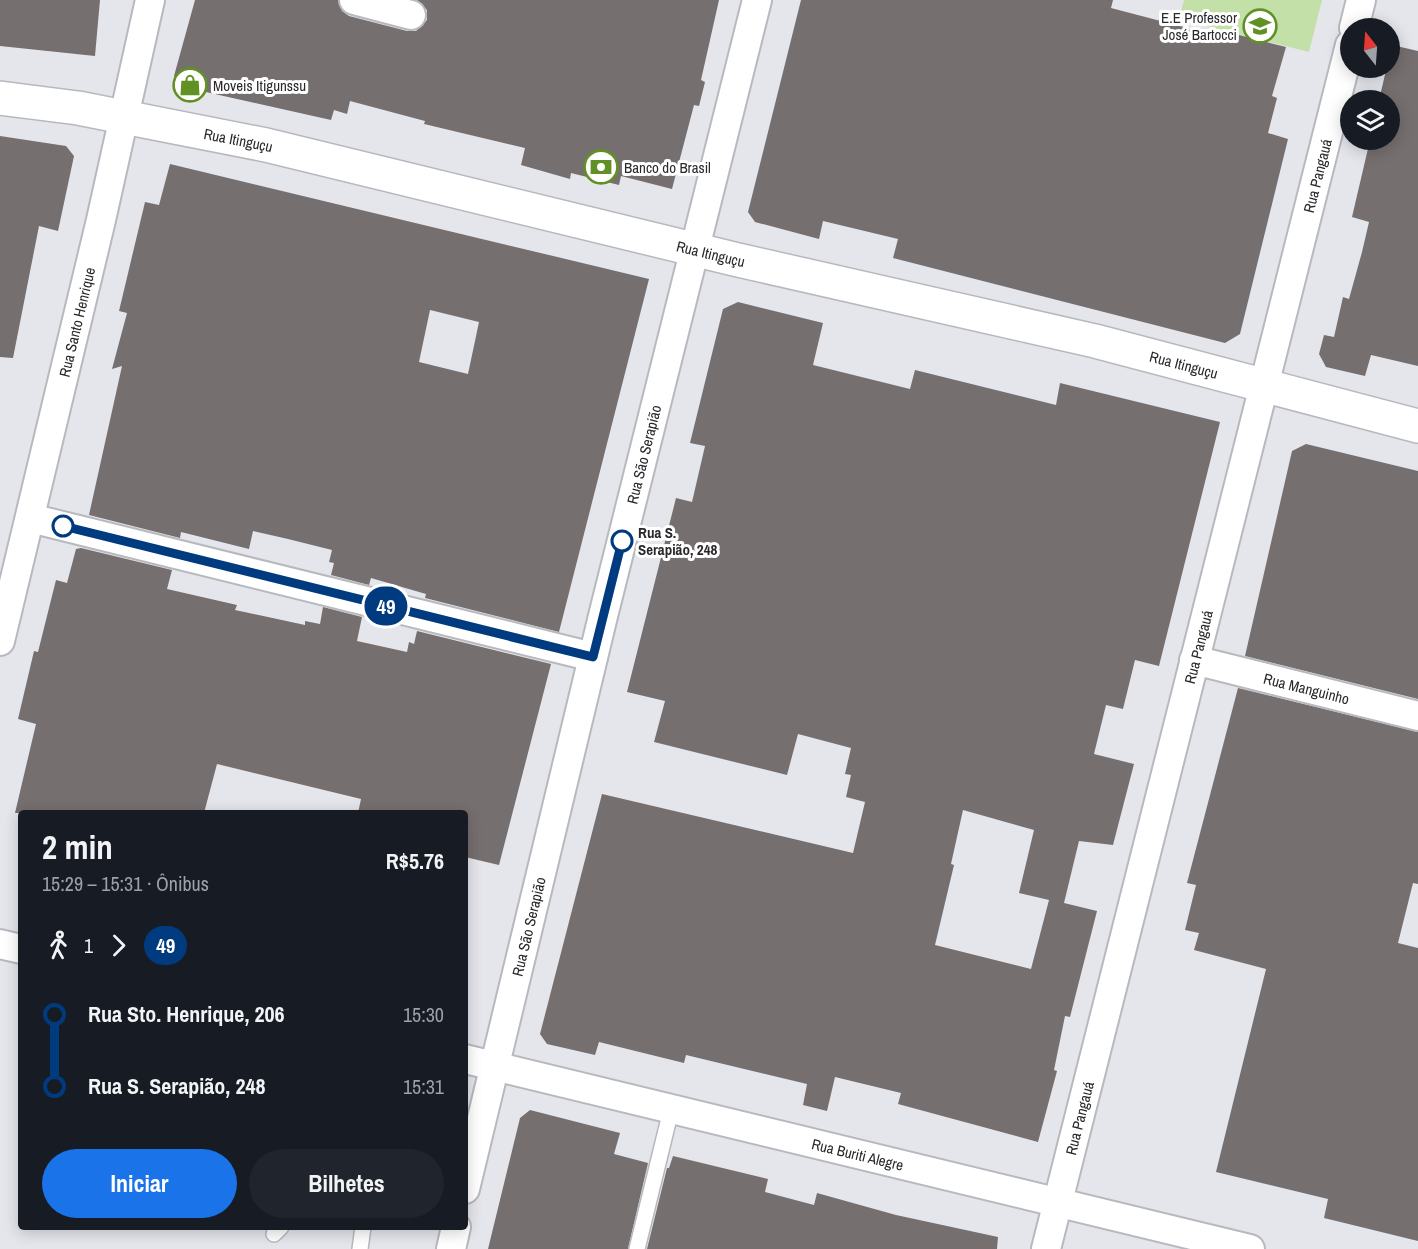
<!DOCTYPE html>
<html lang="pt">
<meta charset="utf-8">
<style>
:root{--surface:#171b24;--page:#20242c;--text:#f1f3f6;--muted:#9ea1a6;--accent:#1a73e8}
body{margin:0;font-family:"Archivo Narrow",sans-serif;background:var(--page);color:var(--text);height:100vh;display:flex;flex-direction:column;font-size:22px;white-space:nowrap}
*{box-sizing:border-box;margin:0}
p{font-size:20px;color:var(--muted)}
.icon{flex:none;width:33px;height:33px;fill:none;stroke:currentColor;stroke-width:2;stroke-linecap:round;stroke-linejoin:round}
.map{position:relative;flex:1;overflow:hidden}
.drawer{position:absolute;left:18px;top:810px;width:450px;height:420px;display:flex;flex-direction:column;background:var(--surface);border-radius:6px;box-shadow:0 3px 15px #0003}
.drawer>*{flex:none}
.badge{padding:0 12px;border-radius:20px;font-size:21px;line-height:39px}
.needle{width:39px;rotate:343deg}
.tools{position:absolute;left:1340px;top:18px;display:grid;gap:12px}
.tools a{display:grid;place-items:center;width:60px;height:60px;border-radius:50%;background:var(--surface);box-shadow:0 3px 15px #0003;font-size:30px}
.map>.badge{position:absolute;translate:-50% -50%;box-shadow:0 0 0 3px #fff}
.legs{display:flex;align-items:center;gap:9px;height:66px;padding:0 24px;font-size:20px}
.legs p{margin-inline-start:auto}
.summary{display:flex;align-items:center;justify-content:space-between;height:102px;padding:0 24px}
h1{font-size:33px;font-weight:700;line-height:45px}
.cta{display:flex;gap:12px;margin-top:auto;padding:12px 24px}
.cta a{flex:1;height:69px;border-radius:36px;background:var(--accent);color:#fff;font-size:24px;font-weight:700;line-height:69px;text-align:center}
.cta a+a{background:var(--page);color:var(--text)}
ul{padding:0 24px;list-style:none}
li{display:flex;align-items:center;gap:21px;height:72px;font-size:22px}
li i{display:grid;place-items:center;width:9px;height:100%;margin:0 8px;background:currentColor}
li i::after{content:'';width:15px;height:15px;margin:-8px;border:4px solid;border-radius:50%;background:var(--surface)}
li p{margin-inline-start:auto}
li:first-child i{background:linear-gradient(#0000 50%,currentColor 0)}
li:last-child i{background:linear-gradient(currentColor 50%,#0000 0)}
.map>svg:first-child{display:block}
.green{fill:#c3e0a8}
.building{fill:#766f6f;fill-rule:evenodd}
.lines{fill:none;stroke-linecap:round;stroke-linejoin:round}
.lane-casing{stroke:#b8b9bf;stroke-width:18}
.street-casing{stroke:#b8b9bf;stroke-width:32}
.secondary-casing{stroke:#b8b9bf;stroke-width:36}
.lane{stroke:#fff;stroke-width:15}
.street{stroke:#fff;stroke-width:28}
.secondary{stroke:#fff;stroke-width:33}
.line-1-casing{stroke:#fff;stroke-width:14}
.line-1{stroke:#003b80;stroke-width:9}
.stop-1-dot{fill:#fff;stroke:#003b80;stroke-width:3}
.labels{text-anchor:middle;dominant-baseline:central;stroke-width:6;stroke-linejoin:round;paint-order:stroke}
.poi-label{font-size:15px;fill:#29292c;stroke:#fff;text-anchor:start}
.street-label{font-size:15px;fill:#29292c;stroke:#fff}
.stop-label{font-size:15px;font-weight:bold;fill:#29292c;stroke:#fff;text-anchor:start}
</style>
<div class="map">
<svg width="1418" height="1249" viewBox="0 0 1418 1249">
<rect width="100%" height="100%" fill="#e5e6ec"/>
<!-- green -->
<polygon class="green" points="1184,0 1322,0 1309,52 1179,19"/>
<!-- building -->
<g class="building">
<polygon points="0,0 100,0 95,56 0,46"/>
<polygon points="195,0 338,0 342,11 349,16 407,31 416,31 427,20 427,10 417,0 719,0 701,80 705,82 699,106 694,105 672,189 621,176 619,185 571,173 570,179 521,165 525,148 424,124 425,121 350,101 347,114 334,110 331,120 188,88 174,76"/>
<polygon points="801,0 1113,0 1111,8 1218,36 1220,30 1286,47 1272,96 1277,98 1268,133 1288,139 1240,334 1225,343 893,258 898,239 823,221 819,239 755,222 748,212"/>
<polygon points="1392,45 1418,51 1418,366 1371,355 1365,376 1326,367 1319,354 1324,335 1334,337 1343,297 1349,299 1362,252 1369,222 1352,217 1370,140 1389,140 1389,100 1379,100"/>
<polygon points="0,136 66,146 74,156 58,231 39,226 13,358 0,357"/>
<path d="M170,164L649,279L559,632L425,598L426,594L371,578L369,585L331,575L334,563L329,562L332,550L288,539L253,531L249,549L181,532L180,538L89,515L122,366L112,369L127,313L119,311L145,202L159,205ZM430,310L479,322L468,374L419,362Z"/>
<path d="M738,302L823,323L813,365L910,389L915,370L1056,405L1060,383L1220,422L1159,666L1135,660L1123,709L1106,705L1094,754L1134,764L1113,845L1079,841L1064,903L1097,911L1070,1017L1065,1016L1054,1070L1057,1071L1038,1142L898,1104L901,1093L835,1077L827,1111L803,1105L807,1084L686,1055L684,1063L599,1042L595,1055L547,1044L540,1034L602,794L853,853L865,802L846,797L851,775L845,774L851,748L798,734L787,775L654,742L665,701L627,692L676,498L692,502L705,446L690,443L723,309ZM963,810L1034,830L1019,893L1049,900L1031,969L935,945L954,865L951,864Z"/>
<polygon points="1306,444 1418,471 1418,699 1245,656 1292,451"/>
<polygon points="81,548 172,570 167,589 237,605 235,610 305,625 305,621 320,624 323,607 362,617 357,641 407,652 409,642 414,644 417,631 551,664 499,865 465,857 465,813 358,813 361,799 217,764 204,813 15,813 36,724 18,719 34,651 38,652 56,580 67,583 76,549"/>
<polygon points="1238,688 1418,732 1418,884 1413,883 1398,943 1418,948 1418,1241 1324,1218 1328,1199 1216,1172 1266,969 1194,950 1199,933 1185,930 1196,885 1187,883"/>
<polygon points="530,1110 620,1133 614,1154 648,1163 628,1249 488,1249 520,1118"/>
<polygon points="673,1156 768,1179 765,1192 814,1205 817,1193 896,1215 998,1237 997,1249 647,1249 667,1168 669,1168"/>
</g>
<g class="lines">
<defs>
<g id="lane">
<polyline points="274,1234 281,1227"/>
<polyline points="360,1249 363,1227"/>
<polyline points="637,1249 671,1110"/>
</g>
<g id="street">
<polyline points="354,0 411,15"/>
<polyline points="1354,28 1361,0"/>
<polyline points="30,518 593,657"/>
<path id="s1" d="M0,641L101,220L150,0"/>
<path id="s2" d="M1194,660L1418,716"/>
<polyline points="0,944 21,949"/>
<path id="s3" d="M465,1059L1250,1249"/>
<path id="s4" d="M465,1189L603,616L757,0"/>
<polyline points="451,1249 456,1227"/>
<path id="s5" d="M1046,1249L1350,45"/>
</g>
<g id="secondary">
<path id="s6" d="M0,98L78,108L266,145L738,260L1095,341L1418,426"/>
</g>
</defs>
<!-- lane casing -->
<use href="#lane" class="lane-casing"/>
<!-- street casing -->
<use href="#street" class="street-casing"/>
<!-- secondary casing -->
<use href="#secondary" class="secondary-casing"/>
<!-- lane -->
<use href="#lane" class="lane"/>
<!-- street -->
<use href="#street" class="street"/>
<!-- secondary -->
<use href="#secondary" class="secondary"/>
</g>
<g class="lines">
<defs>
<polyline id="line-1" points="63,526 593,657 622,541"/>
</defs>
<!-- line-1 casing -->
<use href="#line-1" class="line-1-casing"/>
<!-- line-1 -->
<use href="#line-1" class="line-1"/>
</g>
<!-- icons -->
<defs>
<symbol id="school-ring" viewBox="-11 -11 22 22"><circle r="9.5" fill="#fff" stroke="#619024" stroke-width="1.5"/><path d="M0-5L7-2L0 1L-7-2ZM-4 1L0 2.5L4 1V4Q0 6-4 4Z" fill="#619024"/></symbol>
<symbol id="shop-ring" viewBox="-11 -11 22 22"><circle r="9.5" fill="#fff" stroke="#619024" stroke-width="1.5"/><path d="M-5-2.5h2.3a2.7 3.5 0 0 1 5.4 0H5L5.5 6h-11ZM-1.5-2.5h3a1.5 2.3 0 0 0-3 0Z" fill="#619024"/></symbol>
<symbol id="bank-ring" viewBox="-11 -11 22 22"><circle r="9.5" fill="#fff" stroke="#619024" stroke-width="1.5"/><path d="M-6-4H6V4H-6ZM0-2.3a2.3 2.3 0 1 0 0 4.6a2.3 2.3 0 1 0 0-4.6Z" fill="#619024"/></symbol>
</defs>
<g fill-rule="evenodd">
<use href="#school-ring" x="1241" y="7" width="38" height="38"/>
<use href="#shop-ring" x="171" y="66" width="38" height="38"/>
<use href="#bank-ring" x="582" y="148" width="38" height="38"/>
</g>
<!-- markers -->
<g class="stop-1-dot">
<circle cx="63" cy="526" r="10"/>
<circle cx="622" cy="541" r="10"/>
</g>
<g class="labels">
<!-- poi labels -->
<g class="poi-label">
<text x="1237" y="17" text-anchor="end">E.E Professor<tspan x="1237" dy="17">José Bartocci</tspan></text>
<text x="213" y="85">Moveis Itigunssu</text>
<text x="624" y="167">Banco do Brasil</text>
</g>
<!-- street labels -->
<g class="street-label">
<text stroke="none"><textPath href="#s6" startOffset="242">Rua Itinguçu</textPath></text>
<text stroke="none"><textPath href="#s5" startOffset="1107">Rua Pangauá</textPath></text>
<text stroke="none"><textPath href="#s6" startOffset="728">Rua Itinguçu</textPath></text>
<text stroke="none"><textPath href="#s1" startOffset="328">Rua Santo Henrique</textPath></text>
<text stroke="none"><textPath href="#s6" startOffset="1214">Rua Itinguçu</textPath></text>
<text stroke="none"><textPath href="#s4" startOffset="756">Rua São Serapião</textPath></text>
<text stroke="none"><textPath href="#s5" startOffset="621">Rua Pangauá</textPath></text>
<text stroke="none"><textPath href="#s2" startOffset="116">Rua Manguinho</textPath></text>
<text stroke="none"><textPath href="#s4" startOffset="270">Rua São Serapião</textPath></text>
<text stroke="none"><textPath href="#s5" startOffset="135">Rua Pangauá</textPath></text>
<text stroke="none"><textPath href="#s3" startOffset="404">Rua Buriti Alegre</textPath></text>
</g>
<!-- stop labels -->
<g class="stop-label">
<text x="638" y="532">Rua S.<tspan x="638" dy="17">Serapião, 248</tspan></text>
</g>
</g>
</svg>
<div class="tools">
<a><svg class="needle" viewBox="-14 -14 28 28"><path d="M0-13l5 13h-10z" fill="#e53935"/><path d="M0 13l5-13h-10z" fill="#9ea1a6"/></svg></a>
<a><svg class="icon" aria-label="layers" viewBox="0 0 24 24"><path d="M12 4l9 5-9 5-9-5zM3 14l9 5 9-5"/></svg></a>
</div>
<b class="badge" style="left:386px;top:606px;background:#003b80;color:#fff">49</b>
<section class="drawer">
<div class="summary"><div><h1>2 min</h1><p>15:29 – 15:31 · Ônibus</p></div><b>R$5.76</b></div>
<div class="legs"><svg class="icon" aria-label="walk" viewBox="0 0 24 24"><circle cx="13" cy="4" r="2"/><path d="M13 8l-2 6 4 7M11 14l-3 7M7 12l3-4h3l4 4"/></svg>1<svg class="icon" aria-label="forward" viewBox="0 0 24 24"><path d="M9 5l7 7-7 7"/></svg><b class="badge" style="background:#003b80;color:#fff">49</b></div>
<ul>
<li><i style="color:#003b80"></i><b>Rua Sto. Henrique, 206</b><p>15:30</p></li>
<li><i style="color:#003b80"></i><b>Rua S. Serapião, 248</b><p>15:31</p></li>
</ul>
<div class="cta"><a>Iniciar</a><a>Bilhetes</a></div>
</section>
</div>
